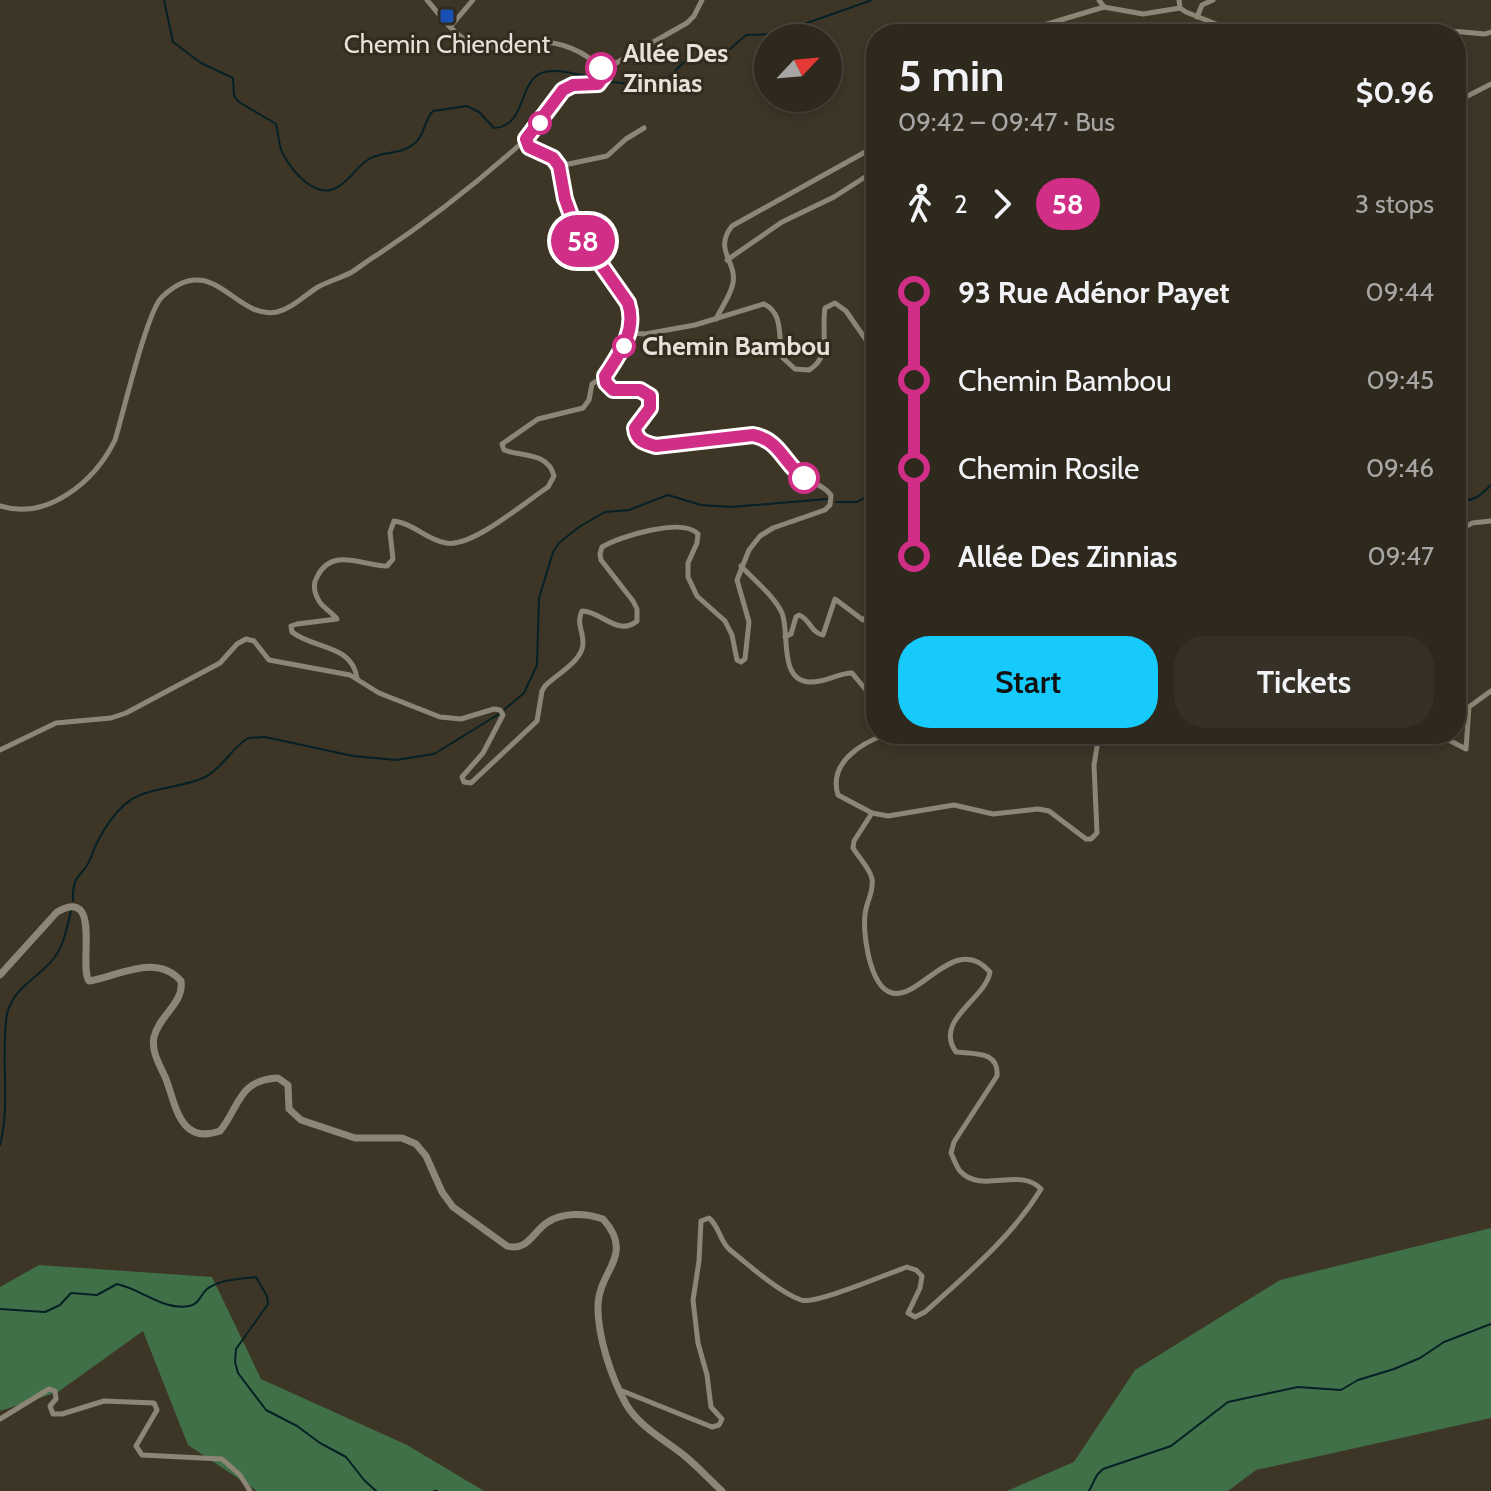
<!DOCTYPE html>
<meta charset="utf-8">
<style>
:root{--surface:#2e281d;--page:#363026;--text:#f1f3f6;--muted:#a7a6a4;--line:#49443b;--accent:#16cafb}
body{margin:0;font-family:Cabin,sans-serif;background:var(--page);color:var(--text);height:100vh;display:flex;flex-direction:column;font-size:30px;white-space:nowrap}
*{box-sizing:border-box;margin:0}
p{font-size:26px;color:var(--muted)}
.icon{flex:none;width:44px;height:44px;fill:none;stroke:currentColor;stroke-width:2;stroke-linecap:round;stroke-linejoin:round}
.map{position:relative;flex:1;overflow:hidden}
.details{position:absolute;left:866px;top:24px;width:600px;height:720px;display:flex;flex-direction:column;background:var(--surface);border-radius:32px;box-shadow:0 4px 12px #0003,0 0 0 2px var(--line)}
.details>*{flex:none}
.badge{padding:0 16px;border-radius:26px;font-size:28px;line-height:52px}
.needle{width:52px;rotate:64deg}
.buttons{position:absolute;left:754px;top:24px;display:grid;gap:16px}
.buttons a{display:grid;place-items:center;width:88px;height:88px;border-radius:50%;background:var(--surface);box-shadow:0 4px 12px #0003,0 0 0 2px var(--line);font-size:40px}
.map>.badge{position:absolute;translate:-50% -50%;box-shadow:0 0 0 4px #fff}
.legs{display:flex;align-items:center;gap:12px;height:88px;padding:0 32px;font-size:26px}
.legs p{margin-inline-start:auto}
.overview{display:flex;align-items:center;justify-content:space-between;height:136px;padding:0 32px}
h1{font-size:44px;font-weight:600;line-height:60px}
.primary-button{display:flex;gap:16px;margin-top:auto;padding:16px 32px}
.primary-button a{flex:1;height:92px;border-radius:32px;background:var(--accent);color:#111;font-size:32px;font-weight:600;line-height:92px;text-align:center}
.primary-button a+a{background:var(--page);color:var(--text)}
ul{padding:0 32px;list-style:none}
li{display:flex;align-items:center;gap:28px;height:88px;font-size:30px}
li i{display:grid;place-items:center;width:12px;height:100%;margin:0 10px;background:currentColor}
li i::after{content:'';width:20px;height:20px;margin:-10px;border:6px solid;border-radius:50%;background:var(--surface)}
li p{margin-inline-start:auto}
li:first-child i{background:linear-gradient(#0000 50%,currentColor 0)}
li:last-child i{background:linear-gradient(currentColor 50%,#0000 0)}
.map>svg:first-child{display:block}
.forest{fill:#407047}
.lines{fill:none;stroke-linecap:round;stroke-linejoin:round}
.stream{stroke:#052125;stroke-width:2}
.street{stroke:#8d8575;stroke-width:5}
.secondary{stroke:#8d8575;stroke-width:7}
.line-1-casing{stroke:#fff;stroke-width:18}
.line-1{stroke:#d02e87;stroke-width:12}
.transit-dot{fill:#1a4fb4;stroke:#332c1e;stroke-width:3}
.stop-1-dot{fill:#fff;stroke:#d02e87;stroke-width:4}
.labels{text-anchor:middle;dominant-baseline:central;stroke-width:6;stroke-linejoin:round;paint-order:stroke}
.poi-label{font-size:26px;fill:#e7e2d9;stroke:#332c1e}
.stop-label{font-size:26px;font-weight:bold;fill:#e7e2d9;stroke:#332c1e;text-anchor:start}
</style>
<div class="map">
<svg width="1491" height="1491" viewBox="0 0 1491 1491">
<rect width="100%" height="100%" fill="#3d3627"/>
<!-- forest -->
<g class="forest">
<polygon points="1491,1228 1491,1418 1256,1470 1228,1491 1007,1491 1074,1462 1135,1370 1280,1280"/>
<polygon points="39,1265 212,1277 261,1379 407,1445 484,1491 257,1491 188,1445 143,1331 58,1392 0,1411 0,1287"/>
</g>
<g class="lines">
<!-- stream -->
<g class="stream">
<path d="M164,0L173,42L201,63L233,78L234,96L239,102L276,124C279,135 278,144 283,154C292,171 315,199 336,188C349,182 356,167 369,159C383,151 402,155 415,143C425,135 424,120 433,111L467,106L479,112L494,128C524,126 519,90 536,76C552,64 586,77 604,81C622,84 642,84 661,85L687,59L710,60L730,49L746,35L776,34L872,0"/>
<path d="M1456,501C1473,502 1480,496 1491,485"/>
<polyline points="836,502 857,502 876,491"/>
<polyline points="505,709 524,693 537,665 539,598 553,552 559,543 579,527 605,512 629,510 668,495 701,505 731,507 827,499"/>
<path d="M73,901C72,870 84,878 91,857C99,835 117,804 140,795C162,786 187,787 207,776C223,767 232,748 248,738L265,737L353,756L396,760L434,754L499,714"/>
<path d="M0,1145C11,1102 0,1058 7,1014C14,986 38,979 54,958C64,945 67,927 71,911"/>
<path d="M0,1309L45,1312L60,1305L71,1293L97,1295L117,1284C141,1289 164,1311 189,1306C200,1304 200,1295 207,1289C220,1279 240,1279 256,1277L267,1296L268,1304L236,1349L235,1362L238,1373L266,1410L297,1426L320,1443L346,1457L364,1480L376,1491"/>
<polyline points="434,1491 437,1491"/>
<polyline points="1089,1491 1097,1475 1103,1469 1171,1446 1228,1402 1298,1387 1341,1390 1358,1380 1394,1369 1420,1358 1444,1342 1491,1324"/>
</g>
<!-- street -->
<g class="street">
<polyline points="1099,0 1104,7"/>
<polyline points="1179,0 1180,8 1186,12 1241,34"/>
<polyline points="1197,17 1202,5 1213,0"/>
<polyline points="450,27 473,0"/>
<polyline points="1034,28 1104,7 1143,14 1180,8"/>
<polyline points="1447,34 1451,31 1485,34 1491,32"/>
<polyline points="602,71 687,23 694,16 702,0"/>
<polyline points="1456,102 1491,84"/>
<polyline points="559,166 607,156 626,139 644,128"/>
<polyline points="727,260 782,222 834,197 876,170"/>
<path d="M716,319C721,308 731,295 733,283C737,261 713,250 732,226L876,146"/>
<path d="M630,333L645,334L695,325L764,304C785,314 777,339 783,358L795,369L809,370C832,357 821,330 825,308L835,303L846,311L871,347L876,348"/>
<path d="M0,506C48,521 95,481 115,440C123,414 147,311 162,297C213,248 235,321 277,312C293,308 305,295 318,287C329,281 341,278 352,272C360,267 368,260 377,255C430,220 478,182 525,140"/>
<polyline points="1456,533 1472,523 1491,521"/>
<path d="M741,566C754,580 774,596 782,613C790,632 778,681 810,682C824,683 838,673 852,673L876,702"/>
<path d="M785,637L791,634L796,617L799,615C810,619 811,633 823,635L835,599L863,620L869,614L876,588"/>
<path d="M357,678C352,644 313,649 292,632L291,626L297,624L337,619C332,612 324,609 319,601C315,594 312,585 317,577C332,546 363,566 387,566L393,559L390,532L394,521C413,523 427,540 446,543C472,548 525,502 548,487L554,476C548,452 522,457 504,450L502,444L538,419L583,408L589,400L592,384L605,376"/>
<path d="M887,734C861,743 828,763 838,795L872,813L888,816L954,805L993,814L1038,809L1049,811L1086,839H1091L1097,833L1094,765L1099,734"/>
<polyline points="1437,734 1466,749 1469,707 1491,691"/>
<path d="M0,750L56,723L111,718L126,713L220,663L237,644L246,639L254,641L269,660L350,675L379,693L440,717L461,719L494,709L500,710L503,715L483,753L462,777L464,782L471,783L537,721L542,691L545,686C557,674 583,661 583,643C583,630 576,623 582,611C601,611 618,637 637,621V609L633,601L601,560L600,554L602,547C621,536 683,517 698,534L697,543L688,563V577L697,596L725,621L732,635L737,660L741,662L745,659L749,622L737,580L749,550L760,536L773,528L825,510L830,505L831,495C822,483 808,483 797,473C781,457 778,439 753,435L656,446C645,444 635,441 635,428L650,408V396C636,383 613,399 605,380L630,333L631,319L628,303L576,229L565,199L559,166L553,158L526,143L529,134C541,122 553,96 566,88C578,80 592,89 603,80V72C588,51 558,40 532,42C513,44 490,52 471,43C453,34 440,15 427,0"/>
<path d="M620,1390L712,1427L719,1425L722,1419L711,1407L707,1375L698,1343L693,1300L699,1261L701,1221L709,1218C719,1226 720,1241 729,1249C747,1264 779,1292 801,1300C815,1305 889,1273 907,1267L916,1270L922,1276L920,1288L908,1313L915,1317L925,1312C967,1274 1011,1238 1041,1189C1019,1166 982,1195 960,1171C956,1166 954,1159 951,1153L954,1142L997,1076C999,1051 975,1054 956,1052C933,1020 986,999 990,972C955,932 921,1000 892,993C869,987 861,928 866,909C868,899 874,890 872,879C870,868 859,858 853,848L854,841L872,813"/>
<polyline points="0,1419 49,1389 55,1391 56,1399 50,1406 53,1414 62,1414 104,1401 154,1403 157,1410 136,1446 142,1455 222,1459 240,1475 250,1491"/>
</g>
<!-- secondary -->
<path class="secondary" d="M0,975L57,912C103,886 78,966 89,981C117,977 156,952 181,981C184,1004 159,1015 154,1037C151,1052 160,1065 166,1079C176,1106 180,1145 220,1131C240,1106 238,1080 278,1078L288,1085L289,1109L301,1120L355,1138H402L416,1144L426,1156L442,1192L453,1207L507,1246C528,1252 533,1231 548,1222C563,1212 586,1213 603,1219C635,1255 600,1269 598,1304C597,1335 611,1377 626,1404C639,1427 667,1441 686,1457C699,1468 710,1480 722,1491"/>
</g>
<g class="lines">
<defs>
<path id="line-1" d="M601,68L604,76L598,84L573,85L563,90L526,139L529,147L553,158L559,166L565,199L576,229L628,303C637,331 620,353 605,376L606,383L613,390H640L650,396V408L635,428C636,441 645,443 656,446L753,435C780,440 784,464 804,478"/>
</defs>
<!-- line-1 casing -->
<use href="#line-1" class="line-1-casing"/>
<!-- line-1 -->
<use href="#line-1" class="line-1"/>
</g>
<!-- markers -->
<rect class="transit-dot" x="439" y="8" width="16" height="16" rx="4"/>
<g class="stop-1-dot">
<circle cx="601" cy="68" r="14"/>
<circle cx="540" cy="123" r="10"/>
<circle cx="624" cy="346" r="10"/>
<circle cx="804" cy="478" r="14"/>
</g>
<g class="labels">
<!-- poi labels -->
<g class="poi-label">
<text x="447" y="44">Chemin Chiendent</text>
</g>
<!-- stop labels -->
<g class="stop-label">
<text x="623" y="53">Allée Des<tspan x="623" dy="30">Zinnias</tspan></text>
<text x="642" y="346">Chemin Bambou</text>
</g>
</g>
</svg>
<div class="buttons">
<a><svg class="needle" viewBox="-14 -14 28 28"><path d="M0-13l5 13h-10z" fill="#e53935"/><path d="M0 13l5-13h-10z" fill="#a7a6a4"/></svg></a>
</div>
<b class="badge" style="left:583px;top:241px;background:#d02e87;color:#fff">58</b>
<section class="details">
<div class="overview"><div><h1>5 min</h1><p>09:42 – 09:47 · Bus</p></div><b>$0.96</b></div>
<div class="legs"><svg class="icon" aria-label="walk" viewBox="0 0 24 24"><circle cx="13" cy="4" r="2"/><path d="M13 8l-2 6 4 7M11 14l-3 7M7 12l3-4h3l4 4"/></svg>2<svg class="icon" aria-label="forward" viewBox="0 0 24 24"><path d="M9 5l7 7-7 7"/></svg><b class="badge" style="background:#d02e87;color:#fff">58</b><p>3 stops</p></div>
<ul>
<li><i style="color:#d02e87"></i><b>93 Rue Adénor Payet</b><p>09:44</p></li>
<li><i style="color:#d02e87"></i><span>Chemin Bambou</span><p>09:45</p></li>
<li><i style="color:#d02e87"></i><span>Chemin Rosile</span><p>09:46</p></li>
<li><i style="color:#d02e87"></i><b>Allée Des Zinnias</b><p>09:47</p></li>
</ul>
<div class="primary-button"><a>Start</a><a>Tickets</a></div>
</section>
</div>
